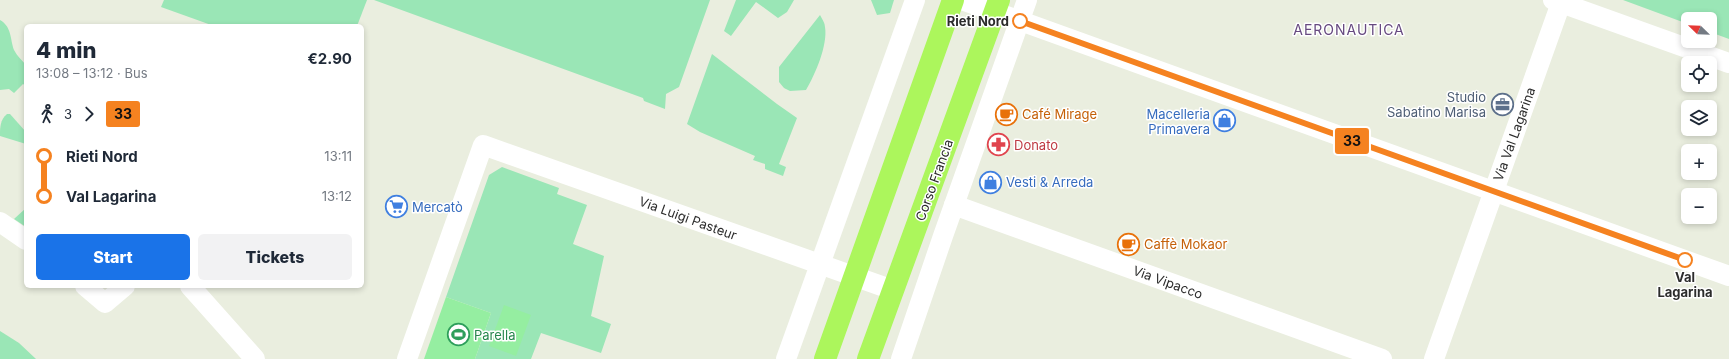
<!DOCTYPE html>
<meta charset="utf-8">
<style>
:root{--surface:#fff;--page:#f2f2f3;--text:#1f2937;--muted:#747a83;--accent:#1a73e8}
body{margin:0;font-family:Inter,sans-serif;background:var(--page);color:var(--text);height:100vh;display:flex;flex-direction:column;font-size:15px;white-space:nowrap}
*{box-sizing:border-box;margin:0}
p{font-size:13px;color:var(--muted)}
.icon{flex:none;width:22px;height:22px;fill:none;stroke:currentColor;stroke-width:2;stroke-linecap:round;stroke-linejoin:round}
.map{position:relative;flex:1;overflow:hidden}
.details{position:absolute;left:24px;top:24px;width:340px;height:264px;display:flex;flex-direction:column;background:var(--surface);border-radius:6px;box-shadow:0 2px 6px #0003}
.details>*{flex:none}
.badge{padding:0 8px;border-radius:3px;font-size:14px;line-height:26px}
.needle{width:26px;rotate:293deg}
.tools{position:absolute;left:1681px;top:12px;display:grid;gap:8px}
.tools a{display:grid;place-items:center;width:36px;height:36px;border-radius:6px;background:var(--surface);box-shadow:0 2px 6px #0003;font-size:20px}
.map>.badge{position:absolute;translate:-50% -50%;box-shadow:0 0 0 2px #fff}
.legs{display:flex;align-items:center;gap:6px;height:44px;padding:0 12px;font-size:13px}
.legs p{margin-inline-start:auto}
.overview{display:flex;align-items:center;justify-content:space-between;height:68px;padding:0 12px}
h1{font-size:22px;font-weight:800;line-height:30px}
.cta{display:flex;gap:8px;margin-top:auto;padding:8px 12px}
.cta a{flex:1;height:46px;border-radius:6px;background:var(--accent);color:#fff;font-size:16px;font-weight:800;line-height:46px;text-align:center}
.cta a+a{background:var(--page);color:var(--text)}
ul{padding:0 12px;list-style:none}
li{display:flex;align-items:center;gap:14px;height:40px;font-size:15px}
li i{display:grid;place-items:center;width:6px;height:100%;margin:0 5px;background:currentColor}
li i::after{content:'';width:10px;height:10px;margin:-5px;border:3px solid;border-radius:50%;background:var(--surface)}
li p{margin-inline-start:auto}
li:first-child i{background:linear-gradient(#0000 50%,currentColor 0)}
li:last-child i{background:linear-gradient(currentColor 50%,#0000 0)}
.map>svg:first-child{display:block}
.green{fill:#9ae6b6}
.pitch{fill:#95eea1}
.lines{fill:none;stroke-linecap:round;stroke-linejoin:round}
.street{stroke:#fff;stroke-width:20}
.primary{stroke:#acf65c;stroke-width:22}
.line-1-casing{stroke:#fff;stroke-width:9}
.line-1{stroke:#f58220;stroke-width:6}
.stop-1-dot{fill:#fff;stroke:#f58220;stroke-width:2}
.labels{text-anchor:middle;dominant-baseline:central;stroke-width:3;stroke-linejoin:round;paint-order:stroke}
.stop-label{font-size:13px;font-weight:bold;fill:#2c2c2c;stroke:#fff;text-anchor:end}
.service-label{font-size:13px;fill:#4e5e75;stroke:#fff;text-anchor:end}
.food-label{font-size:13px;fill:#c56008;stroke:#fff;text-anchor:start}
.shop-label{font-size:13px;fill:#366cbe;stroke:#fff;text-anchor:start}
.street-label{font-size:13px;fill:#2c2c2c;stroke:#fff}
.health-label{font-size:13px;fill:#be3a42;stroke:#fff;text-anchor:start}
.leisure-label{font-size:13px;fill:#27864d;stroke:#fff;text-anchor:start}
.neighbourhood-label{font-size:14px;letter-spacing:1px;fill:#674a80;stroke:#fff}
</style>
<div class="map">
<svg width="1729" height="359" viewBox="0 0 1729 359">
<rect width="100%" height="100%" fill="#eaeedf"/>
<!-- green -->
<g class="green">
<polygon points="164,0 367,0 357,26 214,26 161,7"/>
<polygon points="374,0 710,0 679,87 666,94 665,109 644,101 643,98"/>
<polygon points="736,0 794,0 787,12 778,18 756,2 731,36 724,31"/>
<polygon points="871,0 894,0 890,13 877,15"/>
<polygon points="1623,0 1729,0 1729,39 1710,32 1710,19 1688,19 1688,24"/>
<path d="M820,15C822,19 825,23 825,27C828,45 815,75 806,90L790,91L784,88L779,82V67Z"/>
<path d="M0,20C12,27 10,39 14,50C17,56 22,60 26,65V86L23,84L14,93L9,89L0,90Z"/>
<polygon points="712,54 777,104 797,118 779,164 786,167 783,176 765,169 765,164 753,160 755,156 700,132 687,124"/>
<path d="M7,114H10L26,132V144L0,136C0,127 0,120 7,114Z"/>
<polygon points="502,167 559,188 557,194 587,205 573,244 604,256 591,316 611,324 601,353 541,333 531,359 475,359 491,313 446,297 489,175"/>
<polygon points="26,208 26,227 14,219"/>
<polygon points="0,331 19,343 36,359 0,359"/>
</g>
<!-- pitch -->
<g class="pitch">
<polygon points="446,297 491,313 475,359 424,359"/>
<polygon points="504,305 531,315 516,356 489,346"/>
</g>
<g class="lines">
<!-- street -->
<g class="street">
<polyline points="962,0 1729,276"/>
<polyline points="1553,0 1729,63"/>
<polyline points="954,205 1382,359"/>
<polyline points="0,222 26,240"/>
<polyline points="85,286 105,303 125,286"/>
<polyline points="190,286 255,359"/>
<polyline points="407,359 483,145 893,290"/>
<polyline points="786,359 915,0"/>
<polyline points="901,359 943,236 1027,0"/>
<polyline points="1434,359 1562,0"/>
</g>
<!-- primary -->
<g class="primary">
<polyline points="825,359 953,0"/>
<polyline points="868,359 999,0"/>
</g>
</g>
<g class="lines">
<defs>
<polyline id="line-1" points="1020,21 1685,260"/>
</defs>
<!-- line-1 casing -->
<use href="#line-1" class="line-1-casing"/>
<!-- line-1 -->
<use href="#line-1" class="line-1"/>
</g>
<!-- icons -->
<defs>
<symbol id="office-ring" viewBox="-11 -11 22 22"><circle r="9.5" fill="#fff" stroke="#5c6f8a" stroke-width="1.5"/><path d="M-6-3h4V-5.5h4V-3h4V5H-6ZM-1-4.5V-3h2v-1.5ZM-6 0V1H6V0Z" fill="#5c6f8a"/></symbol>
<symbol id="cafe-ring" viewBox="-11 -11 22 22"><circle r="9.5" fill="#fff" stroke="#e8710a" stroke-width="1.5"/><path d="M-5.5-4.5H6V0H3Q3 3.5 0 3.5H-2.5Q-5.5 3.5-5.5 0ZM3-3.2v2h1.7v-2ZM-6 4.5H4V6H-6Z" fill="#e8710a"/></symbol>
<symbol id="shop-ring" viewBox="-11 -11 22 22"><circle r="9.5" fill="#fff" stroke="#3f7fe0" stroke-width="1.5"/><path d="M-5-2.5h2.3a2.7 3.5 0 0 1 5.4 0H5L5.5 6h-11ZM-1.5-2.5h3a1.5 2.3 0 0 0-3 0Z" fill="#3f7fe0"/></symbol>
<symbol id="pharmacy-ring" viewBox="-11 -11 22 22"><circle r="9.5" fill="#fff" stroke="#e0444e" stroke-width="1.5"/><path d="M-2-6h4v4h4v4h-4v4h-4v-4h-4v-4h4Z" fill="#e0444e"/></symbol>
<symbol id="supermarket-ring" viewBox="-11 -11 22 22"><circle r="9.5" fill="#fff" stroke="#3f7fe0" stroke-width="1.5"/><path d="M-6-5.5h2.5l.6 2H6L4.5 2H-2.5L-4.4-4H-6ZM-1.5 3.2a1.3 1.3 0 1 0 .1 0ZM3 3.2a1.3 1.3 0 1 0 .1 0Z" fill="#3f7fe0"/></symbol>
<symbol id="stadium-ring" viewBox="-11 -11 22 22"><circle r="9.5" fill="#fff" stroke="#2e9e5b" stroke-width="1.5"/><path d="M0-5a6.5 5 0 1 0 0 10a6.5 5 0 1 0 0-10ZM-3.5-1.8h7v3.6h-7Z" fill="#2e9e5b"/></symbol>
</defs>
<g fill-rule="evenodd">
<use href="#office-ring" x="1490" y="92" width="25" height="25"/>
<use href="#cafe-ring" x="994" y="102" width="25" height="25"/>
<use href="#shop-ring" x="1212" y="108" width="25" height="25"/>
<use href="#pharmacy-ring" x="986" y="132" width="25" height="25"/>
<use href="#shop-ring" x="978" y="170" width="25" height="25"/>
<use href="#supermarket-ring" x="384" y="194" width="25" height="25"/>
<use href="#cafe-ring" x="1116" y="232" width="25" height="25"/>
<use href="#stadium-ring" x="446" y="322" width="25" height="25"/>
</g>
<!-- markers -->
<g class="stop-1-dot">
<circle cx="1020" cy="21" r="7"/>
<circle cx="1685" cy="260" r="7"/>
</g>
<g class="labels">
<!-- stop labels -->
<g class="stop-label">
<text x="1009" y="21">Rieti Nord</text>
<text x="1685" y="277" text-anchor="middle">Val<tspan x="1685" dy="15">Lagarina</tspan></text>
</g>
<!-- service labels -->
<g class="service-label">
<text x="1486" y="97">Studio<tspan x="1486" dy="15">Sabatino Marisa</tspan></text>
</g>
<!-- food labels -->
<g class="food-label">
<text x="1022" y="114">Café Mirage</text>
<text x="1144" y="244">Caffè Mokaor</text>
</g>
<!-- shop labels -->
<g class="shop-label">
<text x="1210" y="114" text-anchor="end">Macelleria<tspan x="1210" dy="15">Primavera</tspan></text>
<text x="1006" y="182">Vesti &amp; Arreda</text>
<text x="412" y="207">Mercatò</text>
</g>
<!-- street labels -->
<g class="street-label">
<text transform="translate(1514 134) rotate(-70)">Via Val Lagarina</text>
<text transform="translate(934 180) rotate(-70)">Corso Francia</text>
<text transform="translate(688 218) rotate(20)">Via Luigi Pasteur</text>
<text transform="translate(1168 282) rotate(20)">Via Vipacco</text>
</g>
<!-- health labels -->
<g class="health-label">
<text x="1014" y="145">Donato</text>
</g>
<!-- leisure labels -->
<g class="leisure-label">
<text x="474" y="335">Parella</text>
</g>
<!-- neighbourhood labels -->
<g class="neighbourhood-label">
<text x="1349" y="29">AERONAUTICA</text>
</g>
</g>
</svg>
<div class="tools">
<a><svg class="needle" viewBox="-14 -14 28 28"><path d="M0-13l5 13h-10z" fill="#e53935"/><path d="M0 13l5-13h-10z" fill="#747a83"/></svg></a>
<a><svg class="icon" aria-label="locate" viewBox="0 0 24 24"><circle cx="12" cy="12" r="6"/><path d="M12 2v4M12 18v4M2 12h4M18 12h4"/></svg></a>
<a><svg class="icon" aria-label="layers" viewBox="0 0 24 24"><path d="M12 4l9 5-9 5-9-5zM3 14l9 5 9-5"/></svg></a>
<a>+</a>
<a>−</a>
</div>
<b class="badge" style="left:1352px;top:141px;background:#f58220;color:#111">33</b>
<section class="details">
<div class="overview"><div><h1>4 min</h1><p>13:08 – 13:12 · Bus</p></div><b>€2.90</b></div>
<div class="legs"><svg class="icon" aria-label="walk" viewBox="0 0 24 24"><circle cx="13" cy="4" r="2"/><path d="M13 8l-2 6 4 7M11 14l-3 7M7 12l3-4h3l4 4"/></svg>3<svg class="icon" aria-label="forward" viewBox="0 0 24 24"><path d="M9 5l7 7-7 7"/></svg><b class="badge" style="background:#f58220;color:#111">33</b></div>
<ul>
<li><i style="color:#f58220"></i><b>Rieti Nord</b><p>13:11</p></li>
<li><i style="color:#f58220"></i><b>Val Lagarina</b><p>13:12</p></li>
</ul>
<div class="cta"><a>Start</a><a>Tickets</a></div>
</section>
</div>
